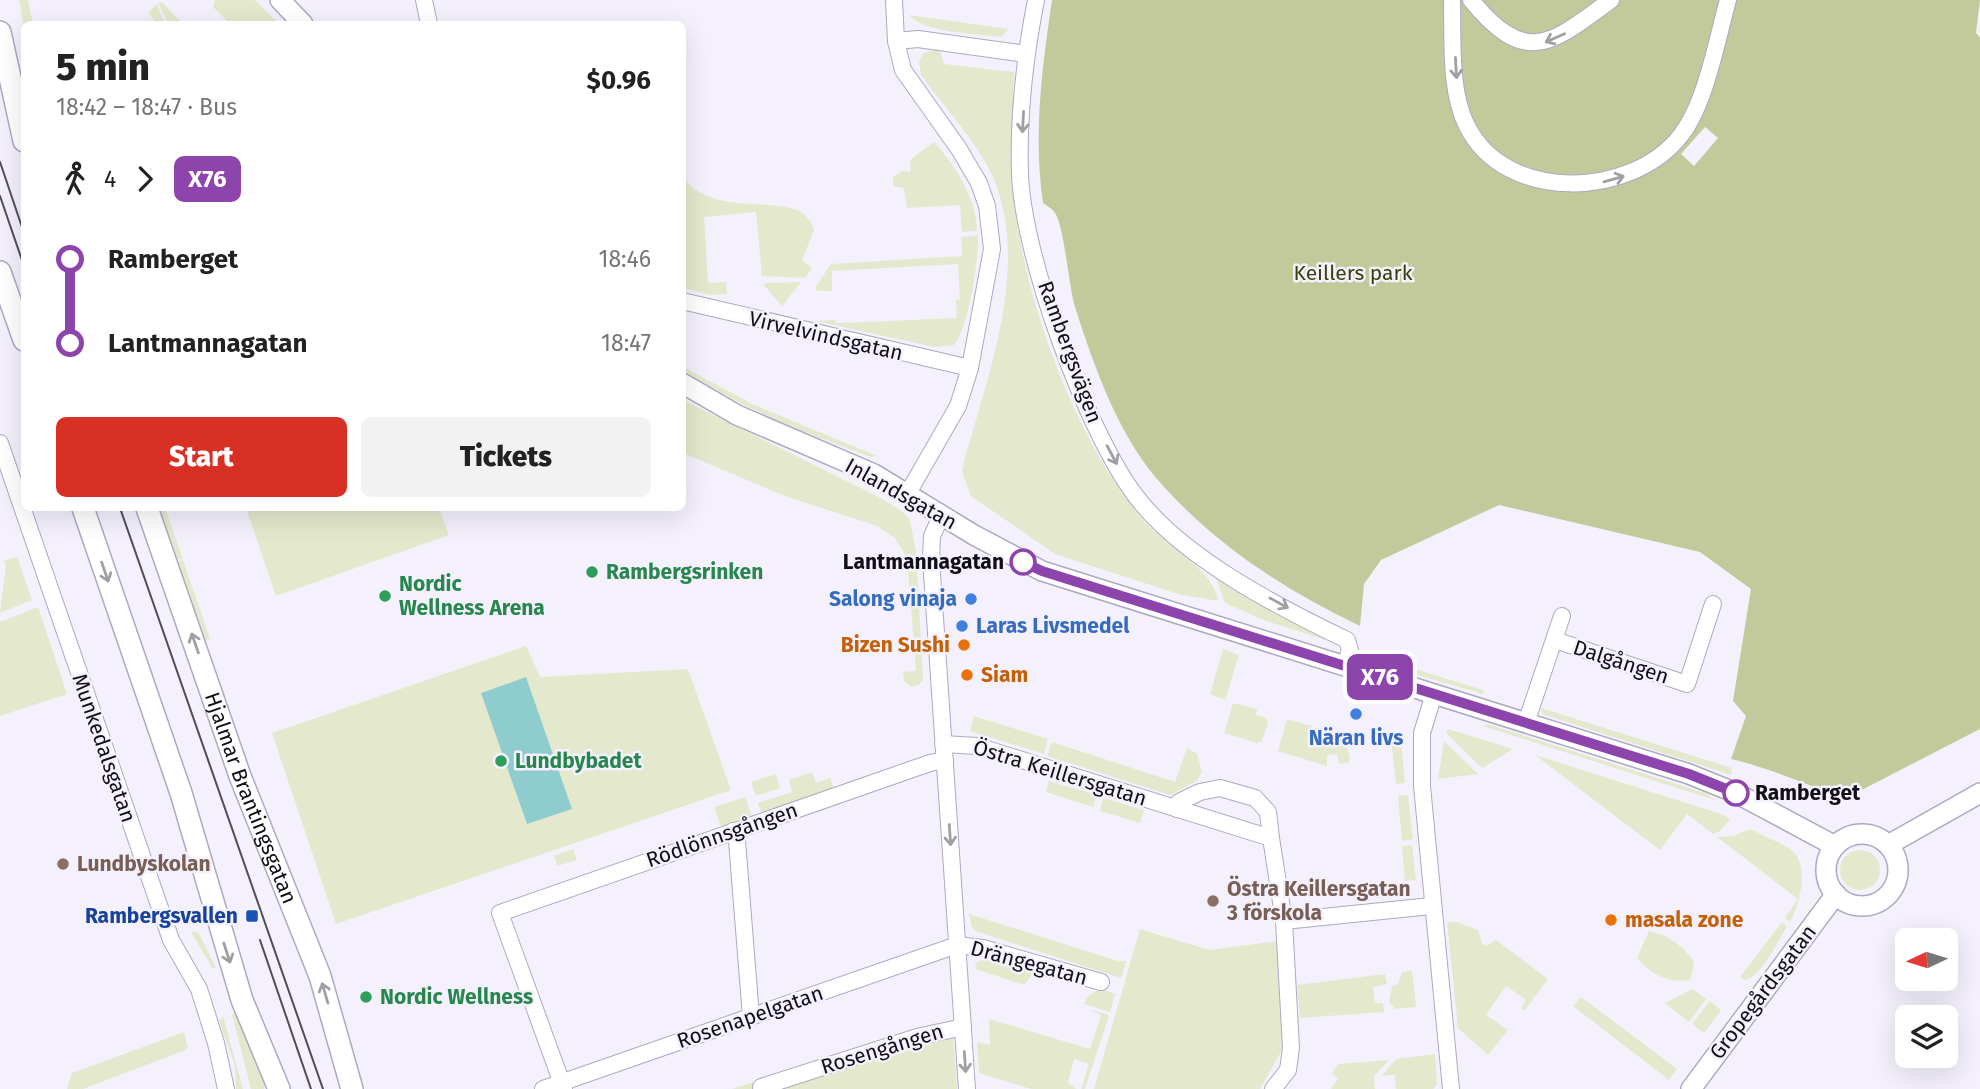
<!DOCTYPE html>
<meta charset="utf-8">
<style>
:root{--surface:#fff;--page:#f2f2f2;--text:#222;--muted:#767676;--accent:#d93025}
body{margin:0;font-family:"Fira Sans",sans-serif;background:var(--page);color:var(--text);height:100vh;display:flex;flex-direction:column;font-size:26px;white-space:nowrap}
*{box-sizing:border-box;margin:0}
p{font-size:23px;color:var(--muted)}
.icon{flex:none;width:38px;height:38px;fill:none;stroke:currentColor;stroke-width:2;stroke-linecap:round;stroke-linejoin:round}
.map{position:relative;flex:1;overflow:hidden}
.details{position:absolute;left:21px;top:21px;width:665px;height:490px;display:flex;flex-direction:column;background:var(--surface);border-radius:10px;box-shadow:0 7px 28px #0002}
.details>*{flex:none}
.badge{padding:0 14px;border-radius:10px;font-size:24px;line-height:46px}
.needle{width:46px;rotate:266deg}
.fabs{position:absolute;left:1895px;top:928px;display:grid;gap:14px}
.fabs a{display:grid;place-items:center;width:63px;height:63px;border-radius:10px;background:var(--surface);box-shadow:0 7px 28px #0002;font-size:35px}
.map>.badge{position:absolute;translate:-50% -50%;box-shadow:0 0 0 4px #fff}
.legs{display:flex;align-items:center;gap:10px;height:77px;padding:0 35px;font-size:23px}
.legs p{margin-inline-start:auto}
.head{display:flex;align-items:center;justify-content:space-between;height:119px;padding:0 35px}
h1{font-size:38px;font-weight:800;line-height:52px}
.action{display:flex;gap:14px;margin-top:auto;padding:14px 35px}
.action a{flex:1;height:80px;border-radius:10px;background:var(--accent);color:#fff;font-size:28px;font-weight:800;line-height:80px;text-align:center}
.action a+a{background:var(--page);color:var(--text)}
ul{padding:0 35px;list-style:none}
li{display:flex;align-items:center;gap:24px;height:84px;font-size:26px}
li i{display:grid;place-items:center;width:10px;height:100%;margin:0 9px;background:currentColor}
li i::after{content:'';width:18px;height:18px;margin:-9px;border:5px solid;border-radius:50%;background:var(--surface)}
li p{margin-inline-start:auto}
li:first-child i{background:linear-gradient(#0000 50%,currentColor 0)}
li:last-child i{background:linear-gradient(currentColor 50%,#0000 0)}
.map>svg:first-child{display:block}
.green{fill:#e4e9cd}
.forest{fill:#c2ca9c;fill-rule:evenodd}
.water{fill:#8fcccd}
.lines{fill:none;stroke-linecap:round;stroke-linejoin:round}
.minor-casing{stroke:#aea8c3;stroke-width:18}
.tertiary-casing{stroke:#aea8c3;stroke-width:22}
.secondary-casing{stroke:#aea8c3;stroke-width:24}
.minor{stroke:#fff;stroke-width:16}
.tertiary{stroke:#fff;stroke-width:19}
.secondary{stroke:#fff;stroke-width:21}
.tram{stroke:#504d57;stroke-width:2}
.oneway{stroke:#a09fa3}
.line-1-casing{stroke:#fff;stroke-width:16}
.line-1{stroke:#8e44ad;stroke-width:10}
.stop-1-dot{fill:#fff;stroke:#8e44ad;stroke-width:3.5}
.leisure-dot{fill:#2e9e5b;stroke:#f4f1fd;stroke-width:2.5}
.shop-dot{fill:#3f7fe0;stroke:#f4f1fd;stroke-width:2.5}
.food-dot{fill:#e8710a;stroke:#f4f1fd;stroke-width:2.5}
.education-dot{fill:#8d6e63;stroke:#f4f1fd;stroke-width:2.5}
.transit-dot{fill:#1a4fb4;stroke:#f4f1fd;stroke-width:2.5}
.labels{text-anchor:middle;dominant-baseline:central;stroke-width:5;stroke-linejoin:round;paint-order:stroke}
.park-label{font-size:21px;fill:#383f08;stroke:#f4f1fd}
.street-label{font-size:21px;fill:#110e18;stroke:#f4f1fd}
.stop-label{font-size:21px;font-weight:bold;fill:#110e18;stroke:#f4f1fd;text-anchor:end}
.leisure-label{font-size:21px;font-weight:bold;fill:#27864d;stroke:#f4f1fd;text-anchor:start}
.shop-label{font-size:21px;font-weight:bold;fill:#366cbe;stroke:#f4f1fd;text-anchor:end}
.food-label{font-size:21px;font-weight:bold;fill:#c56008;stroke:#f4f1fd;text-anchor:start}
.education-label{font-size:21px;font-weight:bold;fill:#785e54;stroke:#f4f1fd;text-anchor:start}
.transit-label{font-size:21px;font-weight:bold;fill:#164399;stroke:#f4f1fd;text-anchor:end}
</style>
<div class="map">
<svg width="1980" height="1089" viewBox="0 0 1980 1089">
<rect width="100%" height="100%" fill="#f4f1fd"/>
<!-- green -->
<g class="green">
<polygon points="19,0 28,0 33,24 24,26"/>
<polygon points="215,0 255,0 279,24 230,24 213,7"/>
<polygon points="162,2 180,21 175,24 168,24 158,3"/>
<polygon points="157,4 165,24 149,24 154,20 148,13"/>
<path d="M909,15L1009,29L1001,37C979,34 922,33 909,15Z"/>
<path d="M939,48L944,64L1014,72C1013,117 1010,161 1015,205C1024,290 1062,397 1107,470C1118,486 1129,503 1141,518C1162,542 1216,571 1218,601L1178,594L1055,554L971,496L962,472L965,458C989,371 1031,264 992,175C975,139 944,107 921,75L919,61L924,53Z"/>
<path d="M934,142C956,167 976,197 977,231L962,232L960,205L907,208L904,188L893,186V177L902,171L910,172L911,159Z"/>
<path d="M682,177C720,226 801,183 814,230L802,260L812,268L805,278L762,276L756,212L704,217L708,283L726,282L727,294L711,295L683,288Z"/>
<path d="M978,235C979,259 969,327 954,345L934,347L815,321L835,320L836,323H843L957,318L956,300L960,299L958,264L832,271V291H818L815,288L831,264L962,256L961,237Z"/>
<polygon points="801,282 782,306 763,284 765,283"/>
<path d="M682,366L752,404L877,456L871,457C806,433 743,409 685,372Z"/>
<polygon points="683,400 877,496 903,512 910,520 916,552 923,680 919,685 911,687 904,681 903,672 916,671 907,558 895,538 877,526 785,496 683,453"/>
<polygon points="159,508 165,508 183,559 177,560"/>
<polygon points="246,508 439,508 449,535 276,596"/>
<polygon points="17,557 32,600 0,613 6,564 3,561"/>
<polygon points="183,560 210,639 205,640 177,562"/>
<polygon points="1215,576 1219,577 1335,643 1266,621 1225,603"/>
<polygon points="38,607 67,694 0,716 0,622"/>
<polygon points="526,646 540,677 688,669 731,790 336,924 272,733"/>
<polygon points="1223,649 1239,655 1225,700 1210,694"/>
<polygon points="1415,669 1483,690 1483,694 1414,674"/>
<polygon points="1233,703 1257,709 1256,715 1266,718 1268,723 1262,741 1257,743 1224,733"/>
<polygon points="1541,708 1732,768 1731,775 1542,714"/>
<polygon points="974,716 1048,739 1044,754 970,731"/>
<polygon points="1287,719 1311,726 1321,739 1339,740 1348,750 1350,762 1339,764 1337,754 1327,755 1327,766 1278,751"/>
<polygon points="1487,724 1705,793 1718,801 1483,726"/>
<polygon points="1448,729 1513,749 1482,768 1446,733"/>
<polygon points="1391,739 1401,741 1405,783 1396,784"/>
<polygon points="1444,741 1478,774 1438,779"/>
<polygon points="1052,742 1175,782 1187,748 1197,754 1202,772 1197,781 1170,795 1047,756"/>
<polygon points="1535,755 1721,814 1730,819 1720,831 1713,834 1687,814 1660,850"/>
<polygon points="812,772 816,783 830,778 834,789 761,813 758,803 792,792 789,780"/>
<polygon points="776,774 780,788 756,796 751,782"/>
<polygon points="1049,781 1097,795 1093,807 1046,792"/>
<polygon points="1408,795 1413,839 1402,841 1398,796"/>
<polygon points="745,797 752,817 721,827 714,807"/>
<polygon points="1103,798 1144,810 1140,823 1100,811"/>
<path d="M1750,829C1764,836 1782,843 1791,850C1811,865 1799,905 1790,922L1785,918L1798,899L1717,837L1734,836Z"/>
<polygon points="1412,845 1416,880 1405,881 1402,846"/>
<polygon points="573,849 577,860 557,866 554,856"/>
<circle cx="1860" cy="870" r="20"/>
<polygon points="969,914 1118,961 1126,961 1121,978 978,932 972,928"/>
<polygon points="1447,922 1457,922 1478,930 1482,944 1488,945 1496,940 1548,979 1524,1011 1521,1008 1526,1000 1506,986 1486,1015 1508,1030 1488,1055 1458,1028"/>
<path d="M1782,922L1787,927C1777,942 1763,975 1745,980L1740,977Z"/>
<polygon points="1140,929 1209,950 1278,941 1282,1050 1260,1089 1094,1089"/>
<path d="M1649,931C1669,935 1682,945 1694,962L1691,979C1671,985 1650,974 1637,958Z"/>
<polygon points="191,932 198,932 216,967 213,969"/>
<polygon points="985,958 1034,972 1024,985 976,969 975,964"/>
<polygon points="1412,971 1416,1007 1395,1009 1389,1002 1392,986 1398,984 1402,972"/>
<polygon points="1385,974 1387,984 1373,987 1375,1003 1383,1003 1384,1012 1300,1018 1297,985"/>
<polygon points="1101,989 1115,994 1110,1012 1084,1004 1089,995"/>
<polygon points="1693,989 1706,999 1689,1022 1665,1003"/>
<polygon points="1581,997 1677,1069 1669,1080 1573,1006"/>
<polygon points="1710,1001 1721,1010 1704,1033 1692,1024"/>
<polygon points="1089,1009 1109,1015 1085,1089 1081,1089 1089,1064 1074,1059 1068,1083 1076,1089 1031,1089 979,1073 977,1042 990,1045 989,1019 1090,1049 1101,1015"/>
<polygon points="240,1011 265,1081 264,1089 251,1089 232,1014"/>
<polygon points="223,1016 243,1089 236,1089 235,1066 219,1021"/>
<polygon points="936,1023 953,1036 957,1089 732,1089"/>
<polygon points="184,1032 188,1048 183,1051 83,1089 67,1089 72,1073"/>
<polygon points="1435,1054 1437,1084 1433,1089 1396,1089 1395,1075 1382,1076 1396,1059"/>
<polygon points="1389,1060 1374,1076 1375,1089 1331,1089 1338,1079 1332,1073 1338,1064"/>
</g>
<!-- forest -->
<path class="forest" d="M1052,0H1980L1976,33L1980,38V729L1846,798C1807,786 1771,768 1731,759L1746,716L1733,701L1751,589L1700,552L1499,505L1381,560L1364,584L1360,626C1286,590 1221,549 1165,488C1119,439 1095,369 1075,307C1069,288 1064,225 1055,213C1053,209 1047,206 1043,203C1033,134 1042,68 1052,0ZM1705,127L1718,138L1694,166L1681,154Z"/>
<!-- water -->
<polygon class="water" points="526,677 572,809 527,824 481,693"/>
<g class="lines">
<defs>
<g id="minor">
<polyline points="424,0 429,24"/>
<polyline points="894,0 896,41 903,70 959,149 979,183 987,206 992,249 970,368 958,406 908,493"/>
<path d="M1036,0C1025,56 1018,116 1020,174C1023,256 1085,428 1135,495C1181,557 1278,607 1347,640L1350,650L1345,667"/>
<path d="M1452,0C1453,39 1449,91 1467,126C1505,203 1632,199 1681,135C1706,103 1717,39 1728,0"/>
<path d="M1471,0C1527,69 1553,42 1611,0"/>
<polyline points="896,41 918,39 1026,54"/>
<polyline points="682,301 970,368"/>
<polyline points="0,443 171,940 199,989 216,1043 226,1089"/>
<polyline points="941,516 932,536 931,559 967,1089"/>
<polyline points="1555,640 1687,684 1713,604"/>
<polyline points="1434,694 1422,733 1422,786 1451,1089"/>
<polyline points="1526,723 1562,616"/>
<polyline points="943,744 977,746 1271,838 1284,921 1291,1048 1288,1070 1273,1089"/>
<polyline points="1177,809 1179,802 1200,792 1220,788 1255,798 1268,812 1271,838"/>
<polyline points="733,831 737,841 751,1017"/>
<polyline points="1284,921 1431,906"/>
<polyline points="761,1087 917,1037 963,1027"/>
<polyline points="543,1089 957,945 983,948 1101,982"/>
<polyline points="564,1089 500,913 930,763 945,760"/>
</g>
<g id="tertiary">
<polyline points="280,0 303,24"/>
<polyline points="682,383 737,415 874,474 974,535 1042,571 1689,774 1736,793 1835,846"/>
<circle cx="1862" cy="870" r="36"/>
<polyline points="1888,845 1980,793"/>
<polyline points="1691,1089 1836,894"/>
</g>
<g id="secondary">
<polyline points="0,32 24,141"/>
<polyline points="0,272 24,340"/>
<polyline points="83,508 181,793 242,1000 279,1089"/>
<path id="s1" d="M147,508L240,776L320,976L352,1089"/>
</g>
</defs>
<!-- minor casing -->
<use href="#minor" class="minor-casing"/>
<!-- tertiary casing -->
<use href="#tertiary" class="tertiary-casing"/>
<!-- secondary casing -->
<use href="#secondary" class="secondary-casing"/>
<!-- minor -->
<use href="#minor" class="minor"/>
<!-- tertiary -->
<use href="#tertiary" class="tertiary"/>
<!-- secondary -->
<use href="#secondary" class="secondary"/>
<!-- tram -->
<g class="tram">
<polyline points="0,162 24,233"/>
<polyline points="0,196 24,266"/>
<polyline points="120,508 323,1089"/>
<polyline points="260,940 311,1089"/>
</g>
</g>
<!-- one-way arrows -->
<defs><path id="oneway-shaft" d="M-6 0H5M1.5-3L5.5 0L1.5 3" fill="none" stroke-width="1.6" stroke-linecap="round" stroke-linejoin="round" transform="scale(1.75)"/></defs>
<g class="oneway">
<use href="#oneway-shaft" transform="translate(1555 38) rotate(156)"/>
<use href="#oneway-shaft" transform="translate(1456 68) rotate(87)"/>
<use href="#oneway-shaft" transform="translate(1023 122) rotate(93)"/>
<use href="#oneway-shaft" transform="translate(1614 179) rotate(-16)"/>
<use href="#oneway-shaft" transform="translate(1112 455) rotate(62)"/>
<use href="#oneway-shaft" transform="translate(105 572) rotate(71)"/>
<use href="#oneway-shaft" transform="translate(1279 603) rotate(29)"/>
<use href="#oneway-shaft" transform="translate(195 643) rotate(-109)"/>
<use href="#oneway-shaft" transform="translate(950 835) rotate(86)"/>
<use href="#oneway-shaft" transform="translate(227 953) rotate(72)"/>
<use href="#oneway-shaft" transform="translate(325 993) rotate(-106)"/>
<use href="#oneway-shaft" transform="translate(965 1062) rotate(86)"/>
</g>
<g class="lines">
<defs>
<polyline id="line-1" points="1023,562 1042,571 1689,774 1736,793"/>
</defs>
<!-- line-1 casing -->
<use href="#line-1" class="line-1-casing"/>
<!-- line-1 -->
<use href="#line-1" class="line-1"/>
</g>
<!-- markers -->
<g class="stop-1-dot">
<circle cx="1023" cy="562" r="12"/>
<circle cx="1736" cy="793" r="12"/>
</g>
<g class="leisure-dot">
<circle cx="592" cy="572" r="7"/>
<circle cx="385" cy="596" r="7"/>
<circle cx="501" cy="761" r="7"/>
<circle cx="366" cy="997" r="7"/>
</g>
<g class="shop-dot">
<circle cx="971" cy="599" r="7"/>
<circle cx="962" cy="626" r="7"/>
<circle cx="1356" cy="714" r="7"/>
</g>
<g class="food-dot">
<circle cx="964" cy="645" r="7"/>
<circle cx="967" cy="675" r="7"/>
<circle cx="1611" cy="920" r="7"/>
</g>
<g class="education-dot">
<circle cx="63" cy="864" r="7"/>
<circle cx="1213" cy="901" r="7"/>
</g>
<rect class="transit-dot" x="245" y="909" width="14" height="14" rx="3.5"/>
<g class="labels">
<!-- park labels -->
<g class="park-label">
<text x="1353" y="273">Keillers park</text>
</g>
<!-- street labels -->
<g class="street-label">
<text transform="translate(826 336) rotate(13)">Virvelvindsgatan</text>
<text transform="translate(1070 352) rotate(70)">Rambergsvägen</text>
<text transform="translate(901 494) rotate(29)">Inlandsgatan</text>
<text transform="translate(1621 662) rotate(18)">Dalgången</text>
<text transform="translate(104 748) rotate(71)">Munkedalsgatan</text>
<text transform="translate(1060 773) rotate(17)">Östra Keillersgatan</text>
<text stroke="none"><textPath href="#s1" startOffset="308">Hjalmar Brantingsgatan</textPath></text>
<text transform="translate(722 835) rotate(-19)">Rödlönnsgången</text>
<text transform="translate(1029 963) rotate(15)">Drängegatan</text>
<text transform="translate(1763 992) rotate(-53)">Gropegårdsgatan</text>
<text transform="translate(750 1017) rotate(-19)">Rosenapelgatan</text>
<text transform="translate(882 1049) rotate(-17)">Rosengången</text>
</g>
<!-- stop labels -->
<g class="stop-label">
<text x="1004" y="562">Lantmannagatan</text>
<text x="1755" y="793" text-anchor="start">Ramberget</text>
</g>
<!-- leisure labels -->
<g class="leisure-label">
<text x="606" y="572">Rambergsrinken</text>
<text x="399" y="584">Nordic<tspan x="399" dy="24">Wellness Arena</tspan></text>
<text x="515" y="761">Lundbybadet</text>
<text x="380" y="997">Nordic Wellness</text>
</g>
<!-- shop labels -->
<g class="shop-label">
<text x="957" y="599">Salong vinaja</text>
<text x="976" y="626" text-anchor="start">Laras Livsmedel</text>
<text x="1356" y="738" text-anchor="middle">Näran livs</text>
</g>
<!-- food labels -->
<g class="food-label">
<text x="950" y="645" text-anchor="end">Bizen Sushi</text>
<text x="981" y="675">Siam</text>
<text x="1625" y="920">masala zone</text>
</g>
<!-- education labels -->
<g class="education-label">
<text x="77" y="864">Lundbyskolan</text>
<text x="1227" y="889">Östra Keillersgatan<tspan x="1227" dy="24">3 förskola</tspan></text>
</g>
<!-- transit labels -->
<g class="transit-label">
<text x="238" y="916">Rambergsvallen</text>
</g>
</g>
</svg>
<div class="fabs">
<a><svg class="needle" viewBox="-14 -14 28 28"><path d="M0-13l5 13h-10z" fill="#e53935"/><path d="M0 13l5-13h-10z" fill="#767676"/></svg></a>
<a><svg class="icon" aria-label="layers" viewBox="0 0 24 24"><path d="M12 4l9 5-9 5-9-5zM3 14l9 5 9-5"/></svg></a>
</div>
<b class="badge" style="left:1380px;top:677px;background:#8e44ad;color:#fff">X76</b>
<section class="details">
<div class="head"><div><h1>5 min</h1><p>18:42 – 18:47 · Bus</p></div><b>$0.96</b></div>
<div class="legs"><svg class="icon" aria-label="walk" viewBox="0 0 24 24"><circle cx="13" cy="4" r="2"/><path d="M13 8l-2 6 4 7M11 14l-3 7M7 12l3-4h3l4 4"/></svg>4<svg class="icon" aria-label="forward" viewBox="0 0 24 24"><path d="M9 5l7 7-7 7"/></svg><b class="badge" style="background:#8e44ad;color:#fff">X76</b></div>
<ul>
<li><i style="color:#8e44ad"></i><b>Ramberget</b><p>18:46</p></li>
<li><i style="color:#8e44ad"></i><b>Lantmannagatan</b><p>18:47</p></li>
</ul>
<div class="action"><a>Start</a><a>Tickets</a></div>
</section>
</div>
